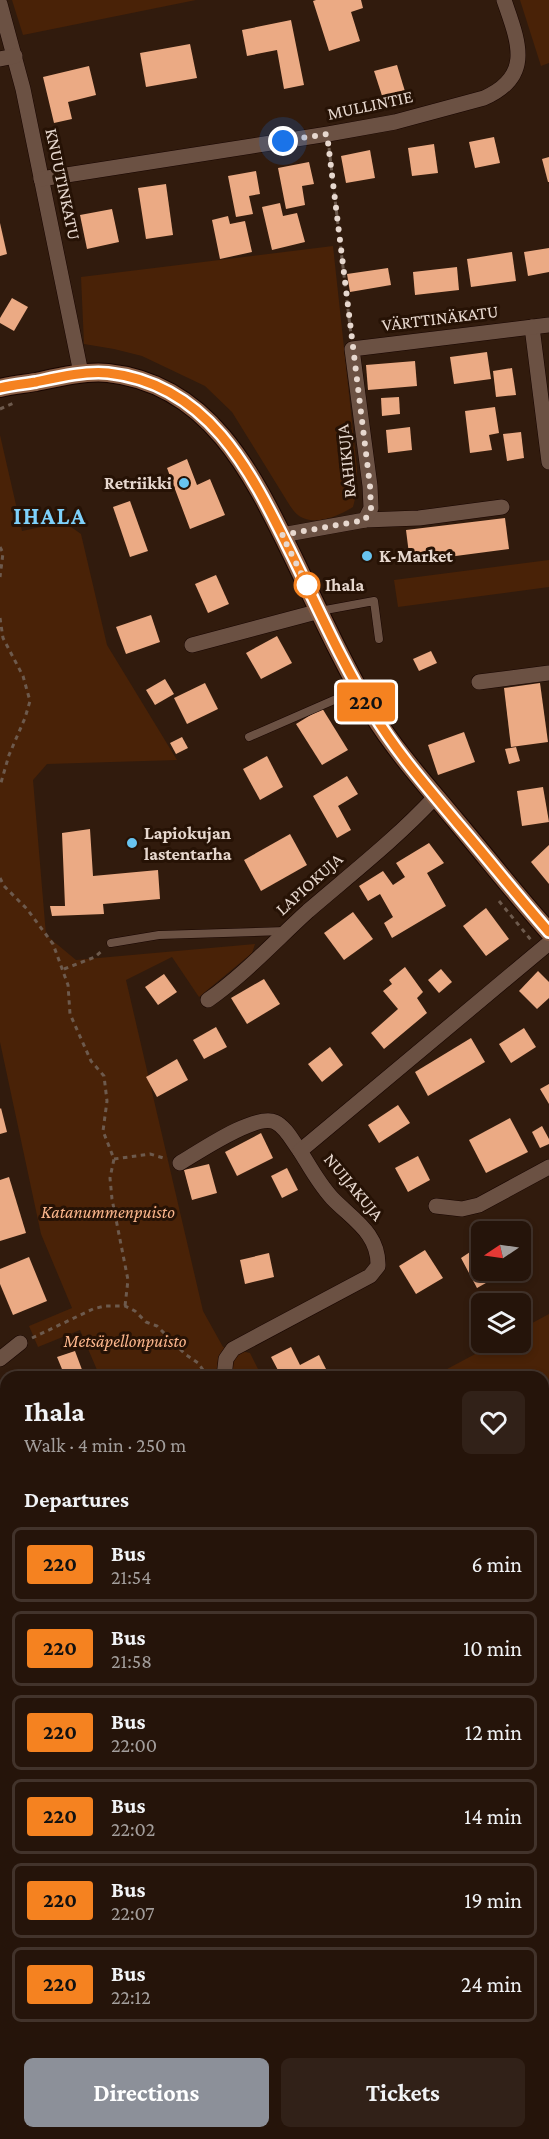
<!DOCTYPE html>
<meta charset="utf-8">
<style>
:root{--surface:#25140a;--page:#312118;--text:#f1f3f6;--muted:#a39e9c;--line:#42332b;--accent:#8c9099}
body{margin:0;font-family:"Crimson Pro",serif;background:var(--page);color:var(--text);height:100vh;display:flex;flex-direction:column;font-size:22px;white-space:nowrap}
*{box-sizing:border-box;margin:0}
p{font-size:20px;color:var(--muted)}
.icon{flex:none;width:33px;height:33px;fill:none;stroke:currentColor;stroke-width:2;stroke-linecap:round;stroke-linejoin:round}
.map{position:relative;flex:1;overflow:hidden}
.details{position:absolute;left:0px;top:1371px;width:549px;height:768px;display:flex;flex-direction:column;background:var(--surface);border-radius:18px 18px 0 0;box-shadow:0 3px 9px #0003,0 0 0 2px var(--line)}
.details>*{flex:none}
.badge{padding:0 12px;border-radius:4px;font-size:21px;line-height:39px}
.needle{width:39px;rotate:257deg}
.buttons{position:absolute;left:471px;top:1221px;display:grid;gap:12px}
.buttons a{display:grid;place-items:center;width:60px;height:60px;border-radius:9px;background:var(--surface);box-shadow:0 3px 9px #0003,0 0 0 2px var(--line);font-size:30px}
.you{position:absolute;width:30px;height:30px;margin:-15px;border:4px solid #fff;border-radius:50%;background:#1a73e8;box-shadow:0 0 0 9px #1a73e833}
.map>.badge{position:absolute;translate:-50% -50%;box-shadow:0 0 0 3px #fff}
h2{padding:0 24px;font-size:22px;line-height:54px}
.round{display:grid;place-items:center;flex:none;width:63px;height:63px;border-radius:9px;background:var(--page)}
.overview{display:flex;align-items:center;justify-content:space-between;height:102px;padding:0 24px}
h1{font-size:28px;font-weight:700;line-height:45px}
.button{display:flex;gap:12px;margin-top:auto;padding:12px 24px}
.button a{flex:1;height:69px;border-radius:9px;background:var(--accent);color:#fff;font-size:24px;font-weight:700;line-height:69px;text-align:center}
.button a+a{background:var(--page);color:var(--text)}
ul{padding:0;list-style:none}
li{display:flex;align-items:center;gap:18px;height:75px;margin:0 12px 9px;padding:0 12px;border:3px solid var(--line);border-radius:9px}
li div{flex:1}
li b{display:block;font-size:22px}
li em{font-style:normal}
li .badge{min-width:66px;font-weight:700;text-align:center}
.map>svg:first-child{display:block}
.green{fill:#492207}
.building{fill:#ebaa84}
.lines{fill:none;stroke-linecap:round;stroke-linejoin:round}
.lane-casing{stroke:#180500;stroke-width:9}
.street-casing{stroke:#180500;stroke-width:16}
.secondary-casing{stroke:#180500;stroke-width:20}
.path{stroke:#6d5a4d;stroke-width:3;stroke-dasharray:4.5 4.5;stroke-linecap:butt}
.lane{stroke:#6b5143;stroke-width:8}
.street{stroke:#6b5143;stroke-width:15}
.secondary{stroke:#8a5e44;stroke-width:18}
.line-casing{stroke:#fff;stroke-width:14}
.line{stroke:#f58220;stroke-width:9}
.walk{stroke:#e7d8cf;stroke-width:6;stroke-dasharray:0 10.8}
.poi-dot{fill:#68c4f0;stroke:#261205;stroke-width:2}
.stop-dot{fill:#fff;stroke:#f58220;stroke-width:3}
.labels{text-anchor:middle;dominant-baseline:central;stroke-width:6;stroke-linejoin:round;paint-order:stroke}
.street-label{font-size:18px;fill:#e7d8cf;stroke:#261205}
.poi-label{font-size:18px;font-weight:bold;fill:#e7d8cf;stroke:#261205;text-anchor:start}
.stop-label{font-size:18px;font-weight:bold;fill:#e7d8cf;stroke:#261205;text-anchor:start}
.park-label{font-size:18px;font-style:italic;fill:#fab58c;stroke:#261205}
.district-label{font-size:24px;font-weight:bold;letter-spacing:1.5px;fill:#7ed1fb;stroke:#261205}
</style>
<div class="map">
<svg width="549" height="2139" viewBox="0 0 549 2139">
<rect width="100%" height="100%" fill="#311b0d"/>
<!-- green -->
<g class="green">
<polygon points="12,0 196,0 23,35"/>
<polygon points="520,0 549,0 549,63 541,66"/>
<path d="M333,246L357,468V491L353,507C340,515 318,525 303,518C295,515 291,507 287,501L232,412L205,386L142,356L114,349L84,344L81,277Z"/>
<polygon points="0,435 22,531 64,522 81,534 107,645 177,760 47,764 33,780 46,935 76,960 255,944 252,953 199,997 172,957 126,980 203,1311 223,1347 250,1353 262,1377 100,1377 80,1330 38,1347 29,1326 72,1308 41,1234 0,1042"/>
<polygon points="549,560 549,587 398,607 394,580"/>
<polygon points="549,1314 549,1491 543,1503 543,1377 432,1377 496,1343 520,1342 521,1329"/>
<polygon points="6,1537 6,1608 0,1610 0,1539"/>
<polygon points="543,1650 549,1663 549,1731 543,1749"/>
<polygon points="543,1996 549,2030 548,2064 543,2064"/>
<polygon points="64,2133 495,2133 495,2139 65,2139"/>
</g>
<!-- building -->
<g class="building">
<polygon points="316,0 361,0 363,8 351,12 360,41 329,51 313,1"/>
<polygon points="291,20 304,85 284,89 277,50 247,56 242,30"/>
<polygon points="190,44 197,78 146,87 140,53"/>
<polygon points="397,65 407,98 385,105 374,71"/>
<polygon points="89,66 96,95 68,102 72,119 54,123 43,77"/>
<polygon points="494,137 500,163 475,168 469,142"/>
<polygon points="434,144 438,173 412,176 408,148"/>
<polygon points="370,150 375,178 346,183 341,156"/>
<polygon points="549,157 549,182 548,182 542,159"/>
<polygon points="309,162 314,184 302,186 305,205 286,209 278,168"/>
<polygon points="256,171 260,194 249,196 253,214 236,217 228,176"/>
<polygon points="166,184 173,235 146,239 138,188"/>
<polygon points="280,203 283,216 297,213 305,242 272,250 262,207"/>
<polygon points="112,209 119,242 87,249 80,215"/>
<polygon points="228,216 230,224 245,221 252,252 220,259 212,220"/>
<polygon points="0,223 7,254 0,256"/>
<polygon points="549,248 549,272 528,276 524,252"/>
<polygon points="512,252 516,281 471,287 467,259"/>
<polygon points="457,267 459,290 415,295 413,272"/>
<polygon points="388,268 391,285 350,292 347,274"/>
<polygon points="12,298 28,307 14,331 0,323 0,318"/>
<polygon points="487,352 491,379 454,384 450,357"/>
<polygon points="415,361 417,386 368,390 366,365"/>
<polygon points="512,368 516,395 496,397 493,371"/>
<polygon points="399,397 400,414 382,416 381,398"/>
<polygon points="495,407 499,433 489,435 492,450 470,453 465,411"/>
<polygon points="410,427 412,450 388,453 386,430"/>
<polygon points="521,432 524,458 507,461 503,434"/>
<polygon points="187,459 197,485 210,479 225,515 190,529 167,468"/>
<polygon points="130,501 148,551 130,557 113,507"/>
<polygon points="505,518 509,549 410,562 406,530"/>
<polygon points="216,575 229,604 208,613 195,584"/>
<polygon points="151,615 160,642 126,654 116,627"/>
<polygon points="277,636 292,663 261,679 246,653"/>
<polygon points="431,651 437,663 419,671 413,659"/>
<polygon points="165,679 174,694 155,705 146,690"/>
<polygon points="205,683 218,709 187,724 174,698"/>
<polygon points="540,683 548,742 511,747 504,688"/>
<polygon points="322,708 348,750 322,765 296,724"/>
<polygon points="464,732 475,762 438,775 428,745"/>
<polygon points="182,737 188,748 176,754 170,743"/>
<polygon points="516,747 520,761 509,764 505,749"/>
<polygon points="267,756 283,787 260,800 243,769"/>
<polygon points="347,776 358,794 338,806 351,830 337,838 313,796"/>
<polygon points="543,787 549,822 522,826 517,791"/>
<polygon points="90,829 93,876 158,870 160,899 103,904 104,914 52,916 50,906 65,906 62,833"/>
<polygon points="290,834 307,865 261,891 244,860"/>
<polygon points="429,843 444,863 427,873 446,906 392,938 384,923 393,917 380,894 368,901 359,886 383,871 393,885 405,877 396,863"/>
<polygon points="549,845 549,884 531,862"/>
<polygon points="486,908 509,939 486,956 463,926"/>
<polygon points="353,912 373,939 344,960 324,933"/>
<polygon points="405,967 423,992 417,998 427,1013 384,1049 371,1033 398,1009 383,991 392,984 389,980"/>
<polygon points="441,969 452,982 439,993 428,980"/>
<polygon points="538,971 549,982 549,998 537,1009 519,991"/>
<polygon points="164,974 177,992 158,1005 145,987"/>
<polygon points="264,979 280,1004 247,1024 231,998"/>
<polygon points="216,1027 227,1047 204,1059 193,1040"/>
<polygon points="524,1028 536,1047 511,1063 499,1044"/>
<polygon points="471,1038 485,1062 428,1096 415,1072"/>
<polygon points="330,1047 343,1065 322,1082 308,1064"/>
<polygon points="177,1059 188,1080 157,1097 146,1077"/>
<polygon points="549,1084 549,1104 540,1089"/>
<polygon points="398,1105 410,1123 379,1143 368,1125"/>
<polygon points="1,1108 7,1132 0,1134 0,1109"/>
<polygon points="510,1118 528,1152 486,1173 469,1140"/>
<polygon points="542,1126 549,1139 549,1144 540,1148 532,1132"/>
<polygon points="261,1133 273,1158 237,1176 225,1152"/>
<polygon points="418,1156 430,1180 408,1192 395,1168"/>
<polygon points="209,1164 217,1193 192,1200 184,1170"/>
<polygon points="287,1168 298,1190 282,1198 271,1176"/>
<polygon points="9,1177 26,1233 0,1241 0,1180"/>
<polygon points="482,1238 482,1270 500,1270 502,1274 477,1288 461,1258 479,1246 476,1241"/>
<polygon points="425,1250 443,1278 416,1294 399,1266"/>
<polygon points="269,1253 274,1277 245,1284 240,1260"/>
<polygon points="29,1257 47,1301 13,1315 0,1284 0,1269"/>
<polygon points="291,1347 300,1365 319,1355 330,1377 275,1377 280,1374 271,1357"/>
<polygon points="75,1351 84,1375 81,1377 56,1377 64,1374 57,1357"/>
<polygon points="6,1413 6,1436 5,1436 0,1415"/>
<polygon points="6,1622 6,1653 0,1654 0,1623"/>
<polygon points="6,1686 6,1725 5,1725 0,1705 0,1687"/>
<polygon points="546,1766 549,1767 549,1799 543,1797 543,1776"/>
</g>
<g class="lines">
<defs>
<g id="lane">
<polyline points="320,611 374,601 379,639"/>
<polyline points="249,737 357,690"/>
<polyline points="111,943 159,935 285,931"/>
</g>
<g id="street">
<polyline points="0,4 23,89 81,373"/>
<polyline points="0,59 15,56"/>
<path d="M41,179L328,134L395,122L484,98C534,76 518,41 504,0"/>
<polyline points="532,327 549,462"/>
<polyline points="365,520 419,518 502,507"/>
<polyline points="282,535 365,520 371,508 370,486 352,349 549,325"/>
<polyline points="192,645 320,611"/>
<polyline points="479,682 549,673"/>
<path d="M208,1000C245,974 275,941 308,911C351,874 397,838 435,797"/>
<path d="M180,1163C199,1152 255,1113 275,1122C286,1127 293,1142 300,1151"/>
<polyline points="436,1206 462,1209 479,1205 549,1167"/>
<polyline points="0,1359 20,1343"/>
<path d="M224,1377L226,1359L233,1349L370,1276L378,1266C379,1233 352,1219 332,1198C319,1184 310,1167 300,1151L549,943"/>
<polyline points="549,1602 546,1632 549,1640"/>
<polyline points="543,1897 549,1886"/>
<polyline points="0,1910 6,1906"/>
</g>
<g id="secondary">
<path d="M0,388C12,385 24,384 36,382C59,377 84,371 108,373C211,384 254,477 294,559C319,611 343,664 372,713C396,752 427,786 456,821C487,858 517,896 549,932"/>
<polyline points="0,1779 6,1800"/>
<polyline points="55,2133 55,2139"/>
</g>
</defs>
<!-- lane casing -->
<use href="#lane" class="lane-casing"/>
<!-- street casing -->
<use href="#street" class="street-casing"/>
<!-- secondary casing -->
<use href="#secondary" class="secondary-casing"/>
<!-- path -->
<g class="path">
<polyline points="329,148 351,335"/>
<polyline points="0,409 14,403"/>
<polyline points="0,547 3,553 0,577"/>
<polyline points="0,618 3,638 23,676 30,701 25,718 9,755 0,786"/>
<polyline points="0,878 4,886 27,909 53,944 68,985 70,1014 91,1061 104,1076 107,1101 103,1131 114,1159 110,1178 112,1199 128,1280 125,1306"/>
<polyline points="499,901 531,940"/>
<polyline points="64,969 95,957 103,950"/>
<polyline points="114,1159 150,1154 167,1159"/>
<polyline points="32,1338 93,1309 105,1306 125,1306 135,1311 146,1322 157,1326 185,1354 198,1363 208,1377"/>
<polyline points="543,1476 549,1475"/>
<polyline points="543,1525 549,1508"/>
<polyline points="0,1567 6,1568"/>
<polyline points="0,1838 6,1837"/>
<polyline points="0,1850 6,1872"/>
<polyline points="543,2074 549,2075"/>
<polyline points="228,2139 232,2133"/>
<polyline points="358,2139 360,2133"/>
</g>
<!-- lane -->
<use href="#lane" class="lane"/>
<!-- street -->
<use href="#street" class="street"/>
<!-- secondary -->
<use href="#secondary" class="secondary"/>
</g>
<g class="lines">
<defs>
<path id="line" d="M0,388C12,385 24,384 36,382C59,377 84,371 108,373C210,384 252,474 292,555C318,608 342,663 373,713C397,753 428,788 458,824C489,860 518,897 549,932"/>
</defs>
<!-- line casing -->
<use href="#line" class="line-casing"/>
<!-- line -->
<use href="#line" class="line"/>
<!-- walk -->
<polyline class="walk" points="283,141 327,134 370,486 371,508 365,520 282,535 307,585"/>
</g>
<!-- markers -->
<g class="poi-dot">
<circle cx="184" cy="483" r="6"/>
<circle cx="367" cy="556" r="6"/>
<circle cx="132" cy="843" r="6"/>
</g>
<circle class="stop-dot" cx="307" cy="585" r="12"/>
<g class="labels">
<!-- street labels -->
<g class="street-label">
<text transform="translate(370 105) rotate(-12)">MULLINTIE</text>
<text transform="translate(63 184) rotate(78)">KNUUTINKATU</text>
<text transform="translate(440 318) rotate(-7)">VÄRTTINÄKATU</text>
<text transform="translate(346 461) rotate(-96)">RAHIKUJA</text>
<text transform="translate(309 884) rotate(-42)">LAPIOKUJA</text>
<text transform="translate(354 1187) rotate(50)">NUIJAKUJA</text>
</g>
<!-- poi labels -->
<g class="poi-label">
<text x="172" y="483" text-anchor="end">Retriikki</text>
<text x="379" y="556">K-Market</text>
<text x="144" y="833">Lapiokujan<tspan x="144" dy="21">lastentarha</tspan></text>
</g>
<!-- stop labels -->
<g class="stop-label">
<text x="325" y="585">Ihala</text>
</g>
<!-- park labels -->
<g class="park-label">
<text x="108" y="1212">Katanummenpuisto</text>
<text x="125" y="1341">Metsäpellonpuisto</text>
</g>
<!-- district labels -->
<g class="district-label">
<text x="50" y="515">IHALA</text>
</g>
</g>
</svg>
<div class="buttons">
<a><svg class="needle" viewBox="-14 -14 28 28"><path d="M0-13l5 13h-10z" fill="#e53935"/><path d="M0 13l5-13h-10z" fill="#a39e9c"/></svg></a>
<a><svg class="icon" aria-label="layers" viewBox="0 0 24 24"><path d="M12 4l9 5-9 5-9-5zM3 14l9 5 9-5"/></svg></a>
</div>
<div class="you" style="left:283px;top:141px"></div>
<b class="badge" style="left:366px;top:702px;background:#f58220;color:#111">220</b>
<section class="details">
<div class="overview"><div><h1>Ihala</h1><p>Walk · 4 min · 250 m</p></div><a class="round"><svg class="icon" aria-label="heart" viewBox="0 0 24 24"><path d="M12 20l-8-8c-3-5 5-10 8-4 3-6 11-1 8 4z"/></svg></a></div>
<h2>Departures</h2>
<ul>
<li><span class="badge" style="background:#f58220;color:#111">220</span><div><b>Bus</b><p>21:54</p></div><em>6 min</em></li>
<li><span class="badge" style="background:#f58220;color:#111">220</span><div><b>Bus</b><p>21:58</p></div><em>10 min</em></li>
<li><span class="badge" style="background:#f58220;color:#111">220</span><div><b>Bus</b><p>22:00</p></div><em>12 min</em></li>
<li><span class="badge" style="background:#f58220;color:#111">220</span><div><b>Bus</b><p>22:02</p></div><em>14 min</em></li>
<li><span class="badge" style="background:#f58220;color:#111">220</span><div><b>Bus</b><p>22:07</p></div><em>19 min</em></li>
<li><span class="badge" style="background:#f58220;color:#111">220</span><div><b>Bus</b><p>22:12</p></div><em>24 min</em></li>
</ul>
<div class="button"><a>Directions</a><a>Tickets</a></div>
</section>
</div>
